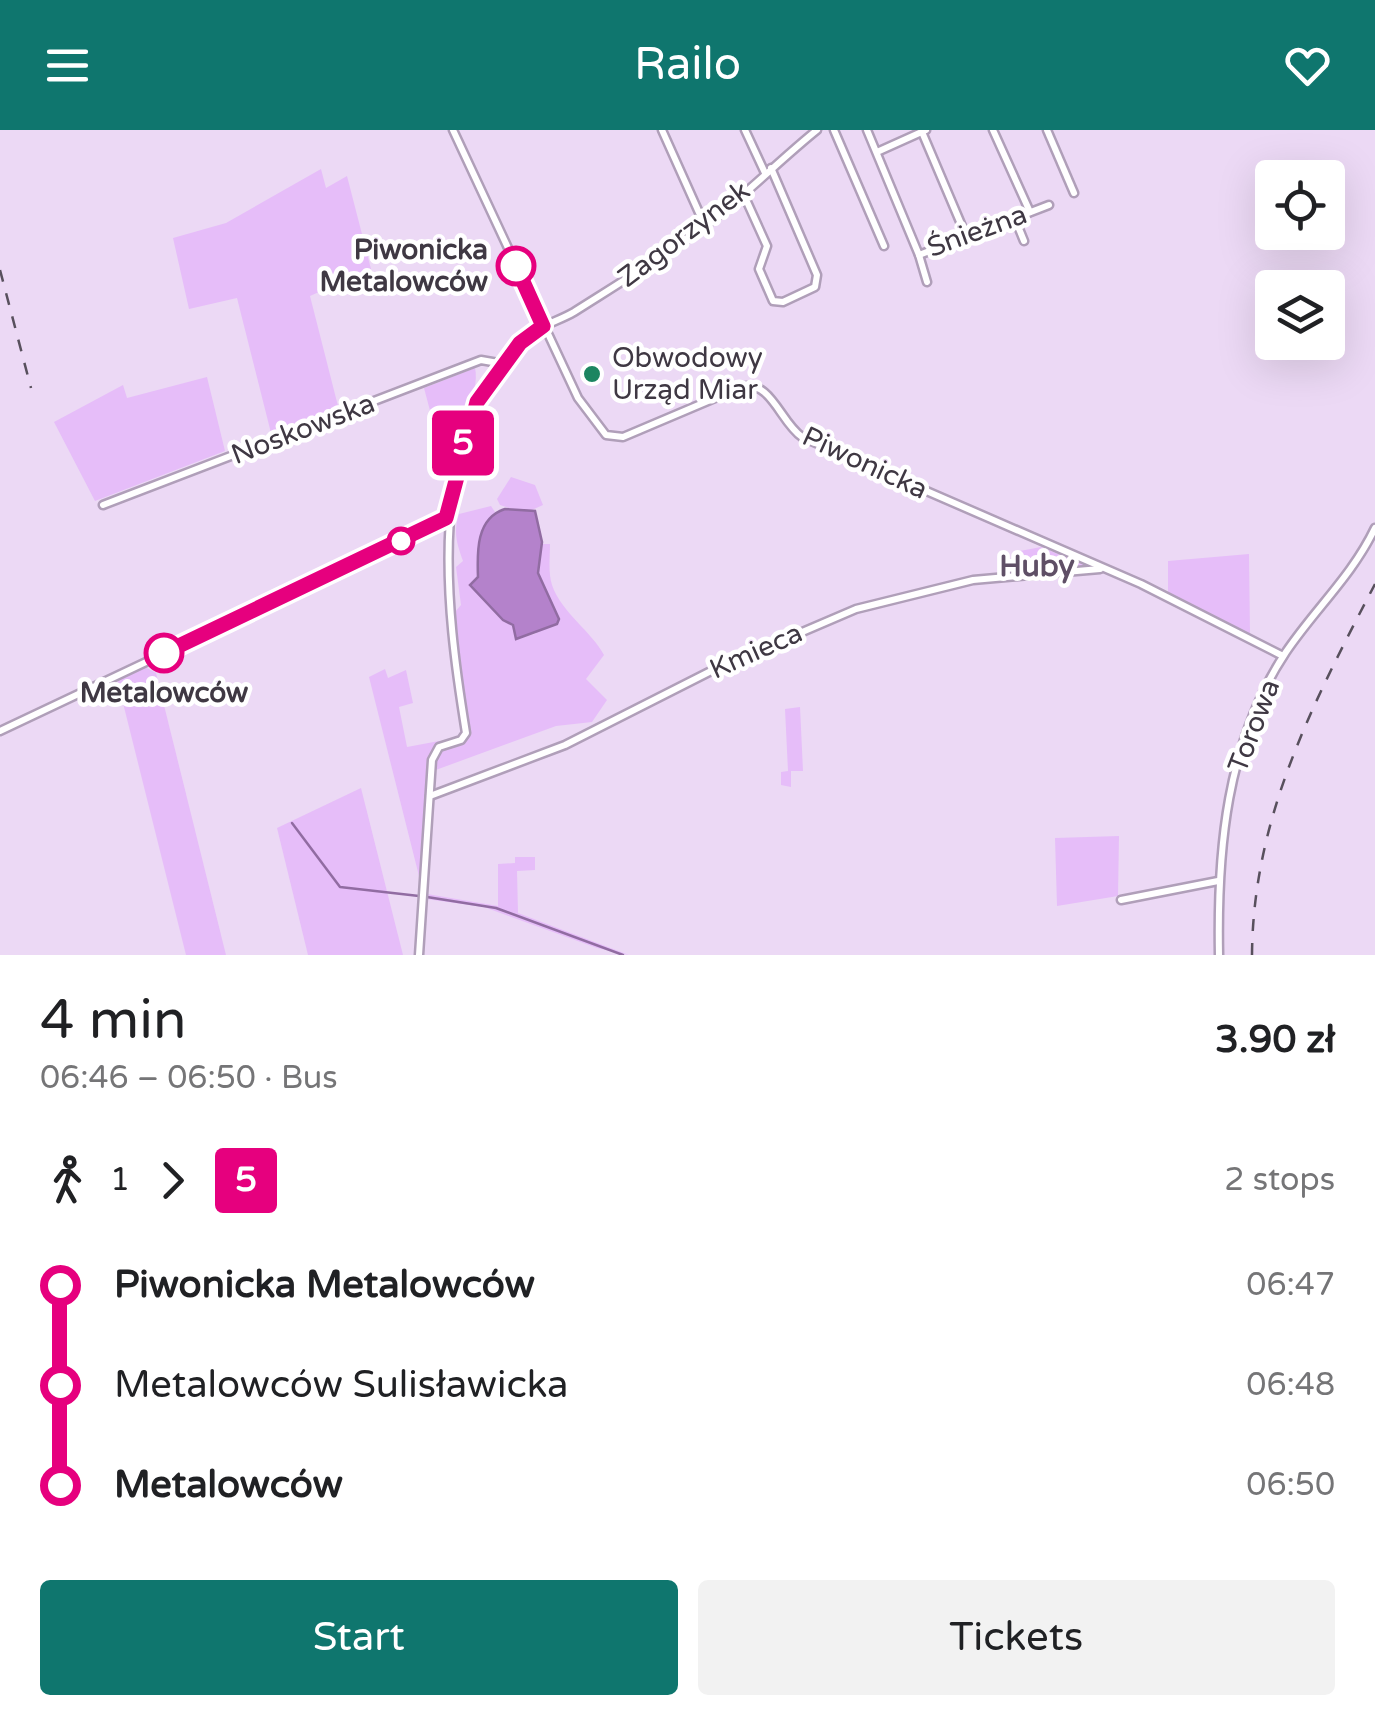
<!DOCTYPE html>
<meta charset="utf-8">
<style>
:root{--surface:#fff;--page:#f2f2f2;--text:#202124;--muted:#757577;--accent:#0f766e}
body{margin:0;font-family:"Varela Round",sans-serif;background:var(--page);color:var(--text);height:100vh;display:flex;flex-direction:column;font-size:38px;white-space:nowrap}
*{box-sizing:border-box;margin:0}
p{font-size:32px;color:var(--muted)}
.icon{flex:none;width:55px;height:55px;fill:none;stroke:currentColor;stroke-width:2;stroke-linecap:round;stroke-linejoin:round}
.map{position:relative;height:825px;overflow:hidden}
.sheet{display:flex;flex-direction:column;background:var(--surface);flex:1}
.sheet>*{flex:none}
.badge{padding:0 20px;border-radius:8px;font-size:35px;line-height:65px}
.fabs{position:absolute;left:1255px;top:30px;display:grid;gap:20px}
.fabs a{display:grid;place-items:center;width:90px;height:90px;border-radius:10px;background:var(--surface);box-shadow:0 10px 40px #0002;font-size:50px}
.map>.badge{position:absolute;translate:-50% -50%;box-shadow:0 0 0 5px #fff}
.legs{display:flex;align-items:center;gap:15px;height:110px;padding:0 40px;font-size:32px}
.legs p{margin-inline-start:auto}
.overview{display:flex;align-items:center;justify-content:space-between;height:170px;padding:0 40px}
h1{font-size:55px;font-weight:600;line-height:75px}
.button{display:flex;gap:20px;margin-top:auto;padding:20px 40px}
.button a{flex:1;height:115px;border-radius:10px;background:var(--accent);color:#fff;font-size:40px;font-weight:600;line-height:115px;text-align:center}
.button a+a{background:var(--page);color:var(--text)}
ul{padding:0 40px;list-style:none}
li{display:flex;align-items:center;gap:35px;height:100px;font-size:38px}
li i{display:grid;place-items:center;width:15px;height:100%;margin:0 12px;background:currentColor}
li i::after{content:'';width:25px;height:25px;margin:-12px;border:8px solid;border-radius:50%;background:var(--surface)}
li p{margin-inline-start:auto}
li:first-child i{background:linear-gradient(#0000 50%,currentColor 0)}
li:last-child i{background:linear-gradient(currentColor 50%,#0000 0)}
header{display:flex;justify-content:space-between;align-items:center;height:130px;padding:0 40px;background:var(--accent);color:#fff;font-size:45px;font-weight:600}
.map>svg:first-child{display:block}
.green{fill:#e6bdf9}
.water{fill:#b482cb;stroke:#916ca2;stroke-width:2.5}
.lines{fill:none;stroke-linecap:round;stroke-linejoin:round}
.stream{stroke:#916ca2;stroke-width:2.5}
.minor-casing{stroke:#b09fb9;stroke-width:11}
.minor{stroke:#fff;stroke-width:6}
.rail{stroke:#58505d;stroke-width:2.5;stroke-dasharray:12 12;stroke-linecap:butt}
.line-1-casing{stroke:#fff;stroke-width:22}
.line-1{stroke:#e6007e;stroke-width:15}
.stop-1-dot{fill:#fff;stroke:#e6007e;stroke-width:5}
.poi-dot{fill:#1c8561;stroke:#fff;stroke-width:4}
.labels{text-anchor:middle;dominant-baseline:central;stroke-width:9;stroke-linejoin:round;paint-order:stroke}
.street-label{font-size:28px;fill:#3f3843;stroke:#fff}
.stop-label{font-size:28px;font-weight:bold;fill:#3f3843;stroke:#fff;text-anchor:end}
.poi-label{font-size:28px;fill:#3f3843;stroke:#fff;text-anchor:start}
.neighbourhood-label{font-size:30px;font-weight:bold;fill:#5f4f66;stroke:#fff}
</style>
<header><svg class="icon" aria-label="menu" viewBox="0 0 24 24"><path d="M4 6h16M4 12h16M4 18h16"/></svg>Railo<svg class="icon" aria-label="heart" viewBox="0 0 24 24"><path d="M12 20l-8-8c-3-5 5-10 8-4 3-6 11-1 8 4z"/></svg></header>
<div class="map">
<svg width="1375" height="825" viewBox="0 0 1375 825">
<rect width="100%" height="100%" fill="#ecd9f5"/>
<!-- green -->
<g class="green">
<polygon points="321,39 326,58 347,46 371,139 310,166 339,280 271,303 237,168 189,179 173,108 226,93"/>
<path d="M475,238C481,261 454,324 449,352L424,258Z"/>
<polygon points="207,247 225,321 95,371 54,292 123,255 127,268"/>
<polygon points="511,347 535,355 543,375 525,383 500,375 497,369"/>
<path d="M491,376L495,382L478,413V447L472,452L513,495L516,509L535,504L545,496L546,460L538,443L542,414H550C550,426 548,443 552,455C561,482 592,502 604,525L586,549L607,570L592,592L556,596L433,641L440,618L464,611L469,605L460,561L454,483L461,475L456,437L463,431C457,414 453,403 459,384Z"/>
<polygon points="1041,417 1090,437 1018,443 1015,422"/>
<polygon points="1249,424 1250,504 1168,465 1168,431"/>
<polygon points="145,537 156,543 226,825 186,825 117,549"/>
<polygon points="385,539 388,548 406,540 413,573 399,577 407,617 439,611 428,638 420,750 369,547"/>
<polygon points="800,577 803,641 791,641 791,657 781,655 781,642 788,641 785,579"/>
<polygon points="361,658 403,825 308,825 277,698"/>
<polygon points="1119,706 1118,766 1057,776 1055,708"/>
<polygon points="515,727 535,727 535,740 517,741 518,783 629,825 597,818 484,777 426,769 427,764 498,776 498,734 515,733"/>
</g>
<!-- water -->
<path class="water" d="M505,379L535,381L542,412L538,443L559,489L557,494L516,509L513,495L503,490L470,455L478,447C477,422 476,388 505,379Z"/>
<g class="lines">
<!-- stream -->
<g class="stream">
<polyline points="292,693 340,757 419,766"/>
<polyline points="427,767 496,778 623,825"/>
</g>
<defs>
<g id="minor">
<path d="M453,0L578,268L606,305L623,307L741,257C771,249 780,292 802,307L1141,454L1283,526"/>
<polyline points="662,0 705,96"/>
<polyline points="745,0 765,43"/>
<polyline points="834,0 884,116"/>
<polyline points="867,0 919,125 1049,75"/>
<polyline points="993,0 1030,82"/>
<polyline points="1047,0 1074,63"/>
<polyline points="922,2 967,108"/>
<polyline points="877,22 926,0"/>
<polyline points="743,63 767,116 759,139 773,171 783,172 815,157 817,145 771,38"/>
<polyline points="1015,89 1024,111"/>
<polyline points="919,125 927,152"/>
<polyline points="103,375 481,230 504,234"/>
<polyline points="0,601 440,393 449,385"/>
<polyline points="430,666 565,615 711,541 856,479 973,450 1100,439"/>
<polyline points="1121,770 1218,751"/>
<path d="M419,825L432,630L439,617L461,610L466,603C446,480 422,300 527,207C540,195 559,191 574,182C615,156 656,131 695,103C738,73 776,33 817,0"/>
<path d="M1219,825C1217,721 1226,612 1286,522C1315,479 1352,446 1375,398"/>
</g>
</defs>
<!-- minor casing -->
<use href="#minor" class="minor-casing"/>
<!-- minor -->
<use href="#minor" class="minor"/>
<!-- rail -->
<g class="rail">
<polyline points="0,140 31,258"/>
<path d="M1252,825C1253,687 1313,573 1375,454"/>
</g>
</g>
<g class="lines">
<defs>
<polyline id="line-1" points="164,523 446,388 477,272 520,213 543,196 516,136"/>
</defs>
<!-- line-1 casing -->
<use href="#line-1" class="line-1-casing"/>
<!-- line-1 -->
<use href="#line-1" class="line-1"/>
</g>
<!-- markers -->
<g class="stop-1-dot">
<circle cx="516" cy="136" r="18"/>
<circle cx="401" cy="411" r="12"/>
<circle cx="164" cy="523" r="18"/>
</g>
<circle class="poi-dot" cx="592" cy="244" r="10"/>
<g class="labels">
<!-- street labels -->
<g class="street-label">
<text transform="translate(977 101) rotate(-20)">Śnieżna</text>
<text transform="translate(684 104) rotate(-37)">Zagorzynek</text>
<text transform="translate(303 299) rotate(-21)">Noskowska</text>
<text transform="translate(865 333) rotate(25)">Piwonicka</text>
<text transform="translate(756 521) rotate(-24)">Kmieca</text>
<text transform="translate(1254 596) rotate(-69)">Torowa</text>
</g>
<!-- stop labels -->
<g class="stop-label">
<text x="488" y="120">Piwonicka<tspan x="488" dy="32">Metalowców</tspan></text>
<text x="164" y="563" text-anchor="middle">Metalowców</text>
</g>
<!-- poi labels -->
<g class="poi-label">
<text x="612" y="228">Obwodowy<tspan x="612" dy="32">Urząd Miar</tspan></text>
</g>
<!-- neighbourhood labels -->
<g class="neighbourhood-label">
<text x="1037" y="436">Huby</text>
</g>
</g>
</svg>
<div class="fabs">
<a><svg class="icon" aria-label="locate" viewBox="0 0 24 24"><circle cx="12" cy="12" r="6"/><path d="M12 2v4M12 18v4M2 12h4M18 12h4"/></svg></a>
<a><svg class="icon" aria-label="layers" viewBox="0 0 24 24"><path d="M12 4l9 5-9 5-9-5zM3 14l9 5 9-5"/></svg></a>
</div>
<b class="badge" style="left:463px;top:313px;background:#e6007e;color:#fff">5</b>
</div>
<section class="sheet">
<div class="overview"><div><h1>4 min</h1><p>06:46 – 06:50 · Bus</p></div><b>3.90 zł</b></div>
<div class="legs"><svg class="icon" aria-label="walk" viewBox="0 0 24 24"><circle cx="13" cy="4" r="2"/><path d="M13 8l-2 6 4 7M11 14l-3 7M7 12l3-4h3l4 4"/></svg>1<svg class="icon" aria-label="forward" viewBox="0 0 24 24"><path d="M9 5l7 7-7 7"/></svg><b class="badge" style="background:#e6007e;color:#fff">5</b><p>2 stops</p></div>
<ul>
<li><i style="color:#e6007e"></i><b>Piwonicka Metalowców</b><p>06:47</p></li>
<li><i style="color:#e6007e"></i><span>Metalowców Sulisławicka</span><p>06:48</p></li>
<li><i style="color:#e6007e"></i><b>Metalowców</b><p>06:50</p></li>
</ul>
<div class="button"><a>Start</a><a>Tickets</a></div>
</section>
